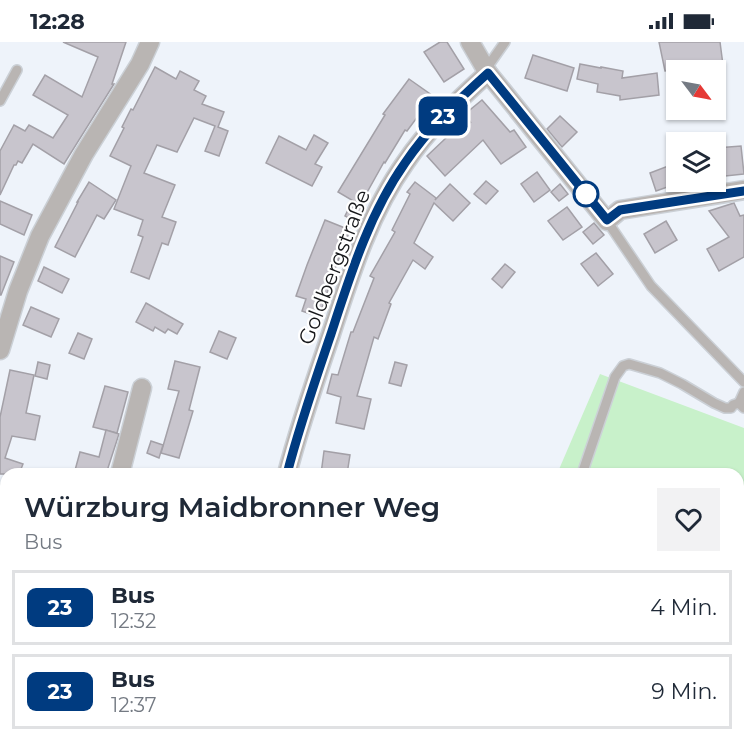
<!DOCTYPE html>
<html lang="de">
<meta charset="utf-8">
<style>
:root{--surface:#fff;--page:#f2f2f3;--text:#1f2937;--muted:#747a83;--line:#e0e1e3}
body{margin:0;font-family:Montserrat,sans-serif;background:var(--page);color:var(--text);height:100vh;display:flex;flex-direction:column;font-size:22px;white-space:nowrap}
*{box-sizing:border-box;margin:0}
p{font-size:20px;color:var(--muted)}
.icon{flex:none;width:33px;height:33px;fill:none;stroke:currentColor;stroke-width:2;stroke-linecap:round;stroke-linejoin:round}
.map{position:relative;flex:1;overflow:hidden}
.details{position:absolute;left:0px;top:426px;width:744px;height:284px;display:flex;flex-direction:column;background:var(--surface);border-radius:18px 18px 0 0;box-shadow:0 2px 4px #0004}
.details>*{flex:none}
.badge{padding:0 12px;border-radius:9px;font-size:21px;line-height:39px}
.needle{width:39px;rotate:122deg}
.controls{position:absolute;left:666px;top:18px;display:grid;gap:12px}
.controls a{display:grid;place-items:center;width:60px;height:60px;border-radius:0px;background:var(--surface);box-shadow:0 2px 4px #0004;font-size:30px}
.map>.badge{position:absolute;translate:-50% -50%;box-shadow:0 0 0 3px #fff}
.round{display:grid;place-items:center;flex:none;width:63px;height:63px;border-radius:0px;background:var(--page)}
.headline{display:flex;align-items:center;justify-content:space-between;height:102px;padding:0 24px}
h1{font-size:28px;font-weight:600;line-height:45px}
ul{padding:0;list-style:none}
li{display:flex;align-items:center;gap:18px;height:75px;margin:0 12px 9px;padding:0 12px;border:3px solid var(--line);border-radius:0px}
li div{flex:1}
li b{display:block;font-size:22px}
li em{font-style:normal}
li .badge{min-width:66px;font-weight:700;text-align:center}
.status{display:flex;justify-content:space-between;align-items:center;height:42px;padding:0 30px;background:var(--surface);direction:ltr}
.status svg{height:16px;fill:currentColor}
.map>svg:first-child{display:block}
.green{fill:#c8f1ca}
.building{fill:#c8c5cd;stroke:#a3a0a7;stroke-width:1.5}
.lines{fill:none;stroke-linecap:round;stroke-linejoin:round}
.lane-casing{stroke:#cbd0d6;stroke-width:12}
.street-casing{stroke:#cbd0d6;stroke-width:21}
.lane{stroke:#b9b5b3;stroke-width:9}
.street{stroke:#b9b5b3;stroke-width:18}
.line-casing{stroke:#fff;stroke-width:14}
.line{stroke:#003b80;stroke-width:9}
.stop-dot{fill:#fff;stroke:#003b80;stroke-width:3}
.labels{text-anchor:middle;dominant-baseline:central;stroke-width:4.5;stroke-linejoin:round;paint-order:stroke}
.street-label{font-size:21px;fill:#16171a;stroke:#fff}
</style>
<div class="status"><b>12:28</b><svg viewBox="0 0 49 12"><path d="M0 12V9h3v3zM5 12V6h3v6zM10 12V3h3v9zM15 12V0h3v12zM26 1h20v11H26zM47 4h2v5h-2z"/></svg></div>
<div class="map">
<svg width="744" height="709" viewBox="0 0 744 709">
<rect width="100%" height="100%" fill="#eef3fa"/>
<!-- green -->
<polygon class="green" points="600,332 744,386 744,709 613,709 614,704 738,704 738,432 557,432"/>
<!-- building -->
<g class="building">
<polygon points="63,0 126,0 112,42 114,42 64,122 33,102 22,121 18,119 16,123 14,123 0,153 0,109 14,83 25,89 29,83 53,96 68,73 33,53 45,33 82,55 98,15"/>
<polygon points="440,0 447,0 464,27 444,40 424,10"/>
<polygon points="659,0 720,0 723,23 665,29"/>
<polygon points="533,13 574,26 567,49 525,36"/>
<polygon points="580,22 601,26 601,25 623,29 622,36 657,31 659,53 620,58 620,54 597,50 598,42 577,37"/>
<polygon points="155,25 176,37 180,29 199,39 194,48 206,54 202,62 224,70 218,85 228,89 219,114 205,109 215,84 194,76 177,110 157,103 144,131 175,143 162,175 176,180 168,203 162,201 149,237 131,230 143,195 138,193 143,178 114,167 131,124 110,114 124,86 122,85 131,67 133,68"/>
<polygon points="409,37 433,54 407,89 405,88 385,121 384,120 360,163 338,150 385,73 383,72"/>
<polygon points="482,58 510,90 514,88 526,105 501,122 483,98 445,134 427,114 466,77 471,81 465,72"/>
<polygon points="560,74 577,90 562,105 547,87"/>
<polygon points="314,93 328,101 315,122 322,125 312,144 266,121 279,94 306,108"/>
<polygon points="741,104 744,132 716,135 716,106"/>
<polygon points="676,121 676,142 656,149 650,131"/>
<polygon points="537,130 550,148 534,160 521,142"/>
<polygon points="486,139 498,149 486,162 474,152"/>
<polygon points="89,140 116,158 104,177 97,173 75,215 55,205 78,160 77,160"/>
<polygon points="415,140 436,156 435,158 450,142 470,161 453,179 434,161 414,201 433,215 425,227 413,218 389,261 391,262 378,297 374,295 357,354 371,357 364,387 336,381 341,355 327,351 332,332 338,333 351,290 353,290 374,236 370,234 395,190 392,188 410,152 407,150"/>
<polygon points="560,142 568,152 559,159 551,150"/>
<polygon points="0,159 32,173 24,193 0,182"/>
<polygon points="352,160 365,166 358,181 345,174"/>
<polygon points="734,161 740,174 744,173 744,215 719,229 707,207 729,195 709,169"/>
<polygon points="567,165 582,185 563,198 548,179"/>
<polygon points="325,178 350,188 336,224 319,275 302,269 306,257 296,254 307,223"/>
<polygon points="666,179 677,198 655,211 644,192"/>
<polygon points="594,181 604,193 593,202 583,190"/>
<polygon points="596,211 613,232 598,244 581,222"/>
<polygon points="0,214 14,220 1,253 0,253"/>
<polygon points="505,222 515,230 502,246 492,237"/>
<polygon points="44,225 69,237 62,251 38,239"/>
<polygon points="146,261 183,282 177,292 168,287 165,291 155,285 153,289 136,280"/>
<polygon points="31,265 59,277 51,295 23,283"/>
<polygon points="219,289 236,296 227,317 210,310"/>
<polygon points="78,291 92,297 84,317 69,311"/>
<polygon points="175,319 200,325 189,368 193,369 179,416 161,411 179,349 168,347"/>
<polygon points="38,320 50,323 47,337 35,334"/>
<polygon points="395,320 407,323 401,344 389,341"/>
<polygon points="10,328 34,333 26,371 40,374 35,398 12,394 5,416 23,422 19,432 0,432 0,375"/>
<polygon points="105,344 128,350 117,391 93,385"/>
<polygon points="106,388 119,392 106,432 74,432 80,410 99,415"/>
<polygon points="151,399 163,403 159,416 147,411"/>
<polygon points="324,409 350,413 347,432 321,432"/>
</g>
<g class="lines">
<defs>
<g id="lane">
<polyline points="486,27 505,0"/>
<polyline points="0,59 17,28"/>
<polyline points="607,179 651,244 744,340"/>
<polyline points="744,350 739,361 744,366"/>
<polyline points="582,432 615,335 623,324 629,322 660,331 682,342 714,361 725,366 731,366 733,363 739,361"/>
</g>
<g id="street">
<polyline points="470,0 488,31 607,179 620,168 744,148"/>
<polyline points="0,308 18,249 40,194 84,112 140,22 150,0"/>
<polyline points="120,432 142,346"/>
<path d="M287,432C299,385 315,339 331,292C350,234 369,172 405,121C428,87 458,58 488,31"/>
<polyline points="99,704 99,709"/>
<polyline points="280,704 281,709"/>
</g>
</defs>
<!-- lane casing -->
<use href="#lane" class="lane-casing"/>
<!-- street casing -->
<use href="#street" class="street-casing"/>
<!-- lane -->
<use href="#lane" class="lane"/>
<!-- street -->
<use href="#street" class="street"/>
</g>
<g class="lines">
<defs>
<path id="line" d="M287,432C299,385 315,339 331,292C350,234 369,172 405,121C428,87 458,58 488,31L607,178L620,168L744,149"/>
</defs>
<!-- line casing -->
<use href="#line" class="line-casing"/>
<!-- line -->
<use href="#line" class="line"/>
</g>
<!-- markers -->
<circle class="stop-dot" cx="586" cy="152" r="12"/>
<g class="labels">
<!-- street labels -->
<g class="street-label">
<text transform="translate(334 225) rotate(-69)">Goldbergstraße</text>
</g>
</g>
</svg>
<div class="controls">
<a><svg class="needle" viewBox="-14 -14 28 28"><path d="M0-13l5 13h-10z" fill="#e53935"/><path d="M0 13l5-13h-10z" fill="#747a83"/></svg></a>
<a><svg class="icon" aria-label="layers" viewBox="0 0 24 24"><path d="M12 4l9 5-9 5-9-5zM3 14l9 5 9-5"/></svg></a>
</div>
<b class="badge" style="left:443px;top:74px;background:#003b80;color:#fff">23</b>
<section class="details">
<div class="headline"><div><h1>Würzburg Maidbronner Weg</h1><p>Bus</p></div><a class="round"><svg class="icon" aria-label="heart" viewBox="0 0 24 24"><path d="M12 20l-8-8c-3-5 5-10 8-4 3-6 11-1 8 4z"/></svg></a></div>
<ul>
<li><span class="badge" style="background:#003b80;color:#fff">23</span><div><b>Bus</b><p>12:32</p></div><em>4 Min.</em></li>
<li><span class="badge" style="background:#003b80;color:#fff">23</span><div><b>Bus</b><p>12:37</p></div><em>9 Min.</em></li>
</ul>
</section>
</div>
